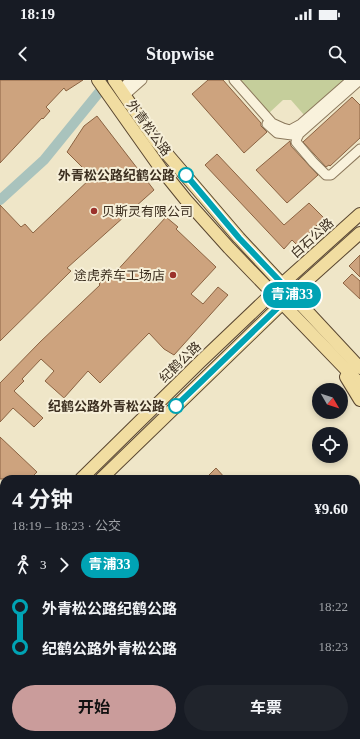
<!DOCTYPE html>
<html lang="zh">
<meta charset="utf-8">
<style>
:root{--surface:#171b24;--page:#20242c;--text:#f1f3f6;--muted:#9ea1a6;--accent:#ca9c9b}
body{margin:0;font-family:"Times New Roman","Noto Sans SC",serif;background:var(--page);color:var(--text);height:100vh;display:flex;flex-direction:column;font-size:15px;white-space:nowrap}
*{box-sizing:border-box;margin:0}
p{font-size:13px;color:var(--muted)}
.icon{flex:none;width:22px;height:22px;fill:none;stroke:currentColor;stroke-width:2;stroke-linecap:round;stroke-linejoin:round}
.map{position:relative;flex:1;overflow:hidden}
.details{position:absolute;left:0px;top:395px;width:360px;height:264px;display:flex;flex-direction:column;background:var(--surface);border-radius:12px 12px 0 0;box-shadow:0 2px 6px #0003}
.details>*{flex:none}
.badge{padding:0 8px;border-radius:13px;font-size:14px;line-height:26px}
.needle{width:26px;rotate:129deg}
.fabs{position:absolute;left:312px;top:303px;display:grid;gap:8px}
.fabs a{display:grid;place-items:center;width:36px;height:36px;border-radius:50%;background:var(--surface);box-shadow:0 2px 6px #0003;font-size:20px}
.map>.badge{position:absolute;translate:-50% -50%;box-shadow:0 0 0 2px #fff}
.legs{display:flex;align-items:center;gap:6px;height:44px;padding:0 12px;font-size:13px}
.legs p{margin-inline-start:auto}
.headline{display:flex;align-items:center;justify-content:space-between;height:68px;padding:0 12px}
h1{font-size:22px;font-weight:700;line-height:30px}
.primary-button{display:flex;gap:8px;margin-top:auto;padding:8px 12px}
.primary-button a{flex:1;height:46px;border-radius:24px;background:var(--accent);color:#111;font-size:16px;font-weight:700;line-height:46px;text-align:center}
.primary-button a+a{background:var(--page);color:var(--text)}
ul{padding:0 12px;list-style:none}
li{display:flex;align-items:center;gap:14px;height:40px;font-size:15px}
li i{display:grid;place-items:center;width:6px;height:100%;margin:0 5px;background:currentColor}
li i::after{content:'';width:10px;height:10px;margin:-5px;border:3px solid;border-radius:50%;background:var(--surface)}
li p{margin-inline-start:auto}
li:first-child i{background:linear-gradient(#0000 50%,currentColor 0)}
li:last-child i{background:linear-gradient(currentColor 50%,#0000 0)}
.status{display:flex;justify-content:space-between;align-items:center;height:28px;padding:0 20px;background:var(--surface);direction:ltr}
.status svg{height:11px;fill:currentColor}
header{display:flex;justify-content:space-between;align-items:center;height:52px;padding:0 12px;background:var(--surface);font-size:18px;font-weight:700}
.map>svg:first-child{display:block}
.green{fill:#c5ce9b}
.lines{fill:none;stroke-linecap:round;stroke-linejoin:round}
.canal{stroke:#a9c3bd;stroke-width:10}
.building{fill:#cda37e;stroke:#8b6342}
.minor-casing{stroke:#8b785c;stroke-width:11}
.major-casing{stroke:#594630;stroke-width:14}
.minor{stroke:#f9f2dc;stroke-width:9}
.major{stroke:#f1dda1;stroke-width:12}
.line-1-casing{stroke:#fff;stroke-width:9}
.line-1{stroke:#00a3b4;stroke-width:6}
.stop-1-dot{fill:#fff;stroke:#00a3b4;stroke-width:2}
.poi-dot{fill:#9b322c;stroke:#f6efd8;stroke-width:1.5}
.labels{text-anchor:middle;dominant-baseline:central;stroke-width:4;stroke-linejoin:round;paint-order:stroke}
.street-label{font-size:13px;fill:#3c2f20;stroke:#f6efd8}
.stop-label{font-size:13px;font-weight:bold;fill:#3c2f20;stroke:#f6efd8;text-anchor:end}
.poi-label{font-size:13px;fill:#3c2f20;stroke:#f6efd8;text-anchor:start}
</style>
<div class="status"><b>18:19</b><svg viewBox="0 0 49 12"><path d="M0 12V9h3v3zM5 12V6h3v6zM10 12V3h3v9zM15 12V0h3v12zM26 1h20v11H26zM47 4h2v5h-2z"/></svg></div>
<header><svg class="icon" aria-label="back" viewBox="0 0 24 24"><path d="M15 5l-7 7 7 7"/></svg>Stopwise<svg class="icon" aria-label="search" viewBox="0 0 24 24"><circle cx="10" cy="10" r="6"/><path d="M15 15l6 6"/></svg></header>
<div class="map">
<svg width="360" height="659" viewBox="0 0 360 659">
<rect width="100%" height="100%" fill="#efe6c8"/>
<!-- green -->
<polygon class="green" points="240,0 346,0 305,36 291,20 283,20 269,33"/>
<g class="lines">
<!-- canal -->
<g class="canal">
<polyline points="0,120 44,80 109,0"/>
<polyline points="356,497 360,495"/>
<polyline points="186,659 189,655"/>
</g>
</g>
<!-- building -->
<g class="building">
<polygon points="0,0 83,0 66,11 64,8 46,27 50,31 43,39 42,38 0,83"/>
<polygon points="208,0 223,0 261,43 261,46 267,52 244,73 192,14"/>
<polygon points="352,17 360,25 360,58 330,86 329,85 326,87 303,62"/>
<polygon points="97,36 154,110 67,188 71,191 0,261 0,125 21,147 25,144 33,153 92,97 67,72 84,46"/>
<polygon points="290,61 291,66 318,95 287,123 256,90"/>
<polygon points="217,74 284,145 309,123 324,138 297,165 292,160 284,169 205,85"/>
<polygon points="166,137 178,147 176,149 216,187 191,214 203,224 218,207 228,215 174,275 164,269 149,253 100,303 88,291 64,318 45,301 54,291 41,279 22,299 24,301 14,311 43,338 34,347 13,328 0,342 0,303 40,262 100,205 99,204 111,192 113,195"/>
<polygon points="360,175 360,197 349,186"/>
<polygon points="352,194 360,201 360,219 343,203"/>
<polygon points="0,357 37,392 30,399 0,399"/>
<polygon points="216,388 226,399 213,399 209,395"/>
</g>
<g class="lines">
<defs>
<g id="minor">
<polyline points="234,0 272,43 283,48 290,50 301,44 351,0"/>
<polyline points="360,0 299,54 297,58 296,62 313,82 326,95 331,95 360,69"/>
<polyline points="120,10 131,0"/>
<polyline points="125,15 142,0"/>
<polyline points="267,44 277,53 292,55"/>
<polyline points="358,659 360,657"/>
</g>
<g id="major">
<polyline points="98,0 161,89 186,120 229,168 360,304"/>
<polyline points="114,0 155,60 239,158 360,288"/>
<polyline points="346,297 360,320"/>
<polyline points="81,399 200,282 282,204 360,134"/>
<polyline points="101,399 292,214 360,153"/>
<polyline points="0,479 4,475"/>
<polyline points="0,498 4,494"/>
</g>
</defs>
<!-- minor casing -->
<use href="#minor" class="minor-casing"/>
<!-- major casing -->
<use href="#major" class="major-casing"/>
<!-- minor -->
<use href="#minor" class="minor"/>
<!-- major -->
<use href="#major" class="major"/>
</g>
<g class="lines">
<defs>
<polyline id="line-1" points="176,326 292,214 239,158 186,95"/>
</defs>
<!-- line-1 casing -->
<use href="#line-1" class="line-1-casing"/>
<!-- line-1 -->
<use href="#line-1" class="line-1"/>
</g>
<!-- markers -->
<g class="stop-1-dot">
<circle cx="186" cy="95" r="7"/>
<circle cx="176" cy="326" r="7"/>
</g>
<g class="poi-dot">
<circle cx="94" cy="131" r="4"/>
<circle cx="173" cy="195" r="4"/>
</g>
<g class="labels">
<!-- street labels -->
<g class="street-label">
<text transform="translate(149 48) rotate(54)">外青松公路</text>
<text transform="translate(312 158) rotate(-42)">白石公路</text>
<text transform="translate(180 282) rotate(-44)">纪鹤公路</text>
</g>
<!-- stop labels -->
<g class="stop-label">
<text x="175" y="95">外青松公路纪鹤公路</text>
<text x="165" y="326">纪鹤公路外青松公路</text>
</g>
<!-- poi labels -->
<g class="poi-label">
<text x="102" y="131">贝斯灵有限公司</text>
<text x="165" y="195" text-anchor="end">途虎养车工场店</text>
</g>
</g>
</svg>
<div class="fabs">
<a><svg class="needle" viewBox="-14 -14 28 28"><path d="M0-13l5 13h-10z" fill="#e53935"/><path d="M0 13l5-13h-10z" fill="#9ea1a6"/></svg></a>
<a><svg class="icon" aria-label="locate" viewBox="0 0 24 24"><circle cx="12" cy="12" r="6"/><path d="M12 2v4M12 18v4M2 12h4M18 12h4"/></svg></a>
</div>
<b class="badge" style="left:292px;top:215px;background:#00a3b4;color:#fff">青浦33</b>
<section class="details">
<div class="headline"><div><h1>4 分钟</h1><p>18:19 – 18:23 · 公交</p></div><b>¥9.60</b></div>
<div class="legs"><svg class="icon" aria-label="walk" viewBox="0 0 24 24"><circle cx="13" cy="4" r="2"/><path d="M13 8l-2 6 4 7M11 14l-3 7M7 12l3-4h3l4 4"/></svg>3<svg class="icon" aria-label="forward" viewBox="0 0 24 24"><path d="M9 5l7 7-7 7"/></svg><b class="badge" style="background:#00a3b4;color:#fff">青浦33</b></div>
<ul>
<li><i style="color:#00a3b4"></i><b>外青松公路纪鹤公路</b><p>18:22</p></li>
<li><i style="color:#00a3b4"></i><b>纪鹤公路外青松公路</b><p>18:23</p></li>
</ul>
<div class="primary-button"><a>开始</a><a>车票</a></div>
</section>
</div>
